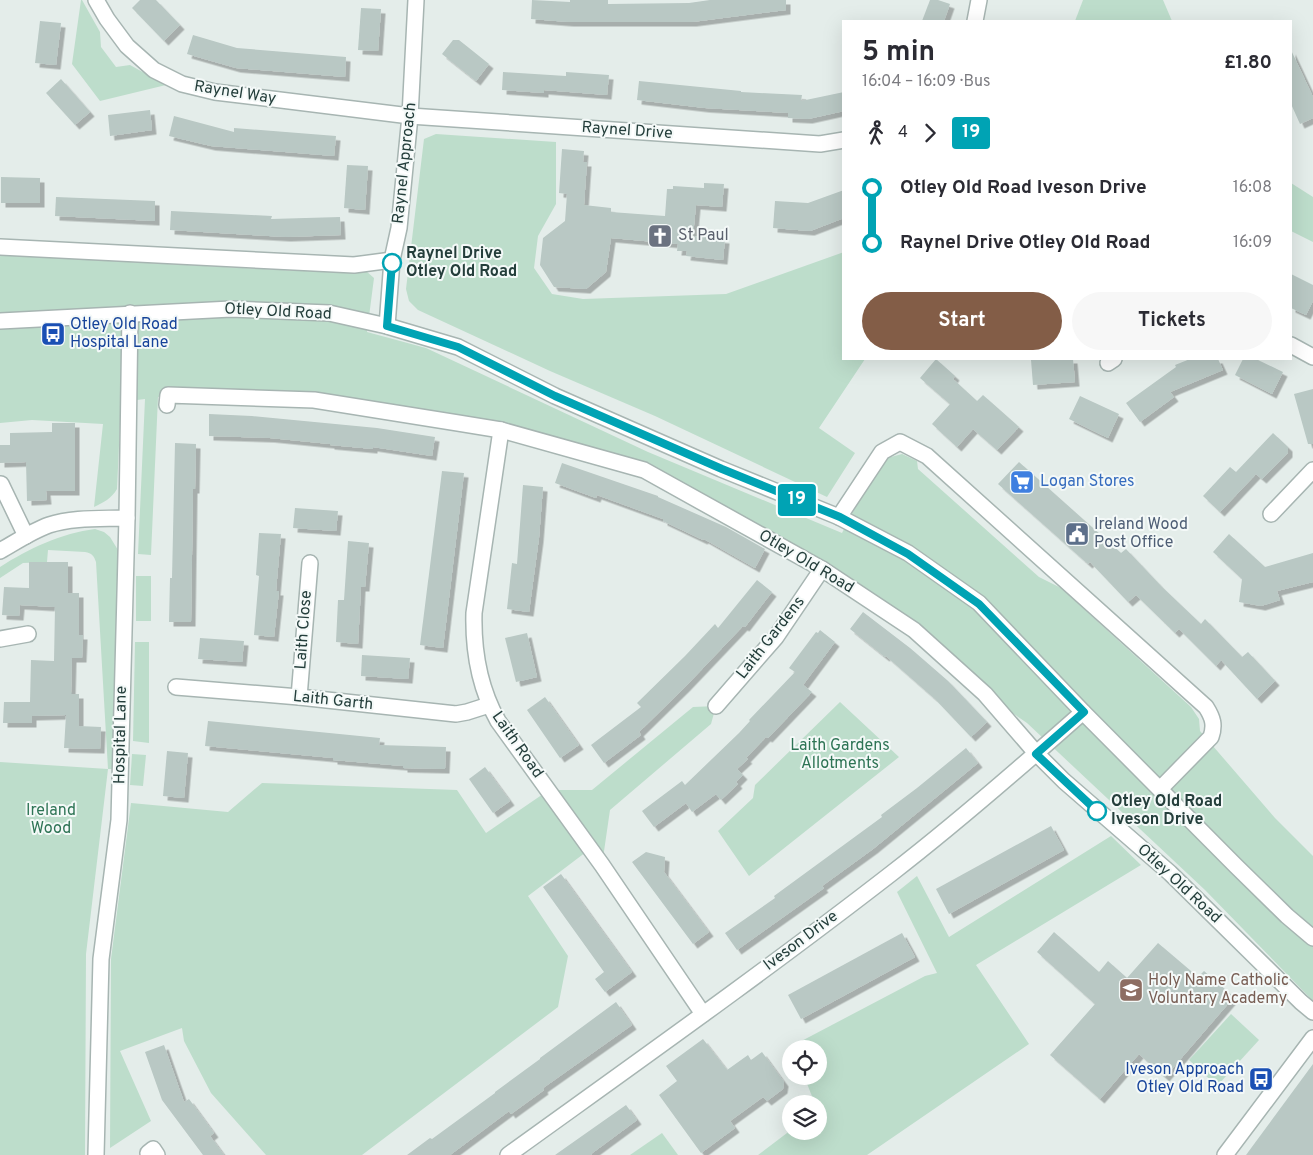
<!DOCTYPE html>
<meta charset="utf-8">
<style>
:root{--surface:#fff;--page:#f7f7f7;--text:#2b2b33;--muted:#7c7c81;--accent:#835d47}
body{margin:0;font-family:Overpass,sans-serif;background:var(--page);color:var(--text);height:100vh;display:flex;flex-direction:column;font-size:19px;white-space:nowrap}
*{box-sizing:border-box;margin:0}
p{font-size:16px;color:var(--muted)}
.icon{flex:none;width:28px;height:28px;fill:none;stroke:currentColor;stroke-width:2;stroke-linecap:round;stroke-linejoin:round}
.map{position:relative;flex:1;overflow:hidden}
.drawer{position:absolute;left:842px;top:20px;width:450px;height:340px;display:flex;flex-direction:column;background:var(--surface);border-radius:0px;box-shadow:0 5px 20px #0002}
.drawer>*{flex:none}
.badge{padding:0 10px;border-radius:4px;font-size:18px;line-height:32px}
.tools{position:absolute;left:782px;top:1040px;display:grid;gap:10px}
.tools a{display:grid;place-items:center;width:45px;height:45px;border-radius:50%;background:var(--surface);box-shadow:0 5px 20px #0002;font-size:25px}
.map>.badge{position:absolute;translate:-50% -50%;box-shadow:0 0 0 2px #fff}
.legs{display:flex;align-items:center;gap:8px;height:55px;padding:0 20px;font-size:16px}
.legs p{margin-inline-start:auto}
.headline{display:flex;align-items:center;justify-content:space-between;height:85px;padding:0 20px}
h1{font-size:28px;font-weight:700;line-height:38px}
.cta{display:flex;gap:10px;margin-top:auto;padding:10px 20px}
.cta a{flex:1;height:58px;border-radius:30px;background:var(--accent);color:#fff;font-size:20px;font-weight:700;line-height:58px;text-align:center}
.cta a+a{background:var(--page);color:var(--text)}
ul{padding:0 20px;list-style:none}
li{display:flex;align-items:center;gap:18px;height:55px;font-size:19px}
li i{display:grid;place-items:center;width:8px;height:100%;margin:0 6px;background:currentColor}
li i::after{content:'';width:12px;height:12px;margin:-6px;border:4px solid;border-radius:50%;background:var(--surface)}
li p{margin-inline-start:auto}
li:first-child i{background:linear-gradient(#0000 50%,currentColor 0)}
li:last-child i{background:linear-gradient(currentColor 50%,#0000 0)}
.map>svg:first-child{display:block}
.green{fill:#bdddcb}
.building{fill:#b9c8c4;filter:url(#shadow)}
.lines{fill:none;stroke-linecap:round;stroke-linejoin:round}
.minor-casing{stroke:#a7b5b2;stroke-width:18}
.tertiary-casing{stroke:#a7b5b2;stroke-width:18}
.minor{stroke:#fff;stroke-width:15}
.tertiary{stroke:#fff;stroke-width:15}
.line-1-casing{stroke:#fff;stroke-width:11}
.line-1{stroke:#00a3b4;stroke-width:8}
.stop-1-dot{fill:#fff;stroke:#00a3b4;stroke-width:2.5}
.labels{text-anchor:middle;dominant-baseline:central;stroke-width:4;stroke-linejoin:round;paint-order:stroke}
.street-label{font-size:16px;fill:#243e3b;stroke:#f4f9f8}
.worship-label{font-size:16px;fill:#5b616d;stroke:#f4f9f8;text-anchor:start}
.stop-label{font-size:16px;font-weight:bold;fill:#243e3b;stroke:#f4f9f8;text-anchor:start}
.transit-label{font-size:16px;fill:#164399;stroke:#f4f9f8;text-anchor:start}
.shop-label{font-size:16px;fill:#366cbe;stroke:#f4f9f8;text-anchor:start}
.service-label{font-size:16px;fill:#4e5e75;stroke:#f4f9f8;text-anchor:start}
.park-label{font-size:16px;fill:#2e7455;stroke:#f4f9f8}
.education-label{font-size:16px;fill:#785e54;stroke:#f4f9f8;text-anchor:start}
</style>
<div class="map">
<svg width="1313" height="1155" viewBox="0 0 1313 1155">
<defs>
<filter id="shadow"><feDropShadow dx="4.5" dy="4.5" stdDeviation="0" flood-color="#0004"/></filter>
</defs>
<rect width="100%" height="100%" fill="#e4edea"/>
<!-- green -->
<g class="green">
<polygon points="81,0 82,0 100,32 101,47 116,67 130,65 166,85 100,101 72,64"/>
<polygon points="1083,0 1163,0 1172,21 1075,21"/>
<polygon points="436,134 556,142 556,204 538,236 534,268 552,294 583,299 726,294 844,252 844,359 865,359 819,428 855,453 827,497 655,416 550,371 418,310 409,301 406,289 424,139"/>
<polygon points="1291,183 1313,197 1313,242 1291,231"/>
<path d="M0,255L299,271H366L374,278L367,332L426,348L648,452L842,533L855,508L887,458L902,454L917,461L918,469L1039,577L1061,588L1191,707L1199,719L1200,731L1275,818L1313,856V1001L1205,890L1027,723L985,694L914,630L644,470L501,430L314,400L168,395L158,397L151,555L138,554L145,399L121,402L117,489C111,499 104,502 94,507L103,424L32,420L0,423Z"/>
<path d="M95,529L104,532L110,537L118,550L113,769H108L86,954L85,1155H0V762L108,769L96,562C94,556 92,553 85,552L48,550L47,562L23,563L0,578V567C28,549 62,533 95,529Z"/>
<rect x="136" y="576" width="15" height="45"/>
<polygon points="135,642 149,642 149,743 133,741"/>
<polygon points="840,702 899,757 749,876 718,831 753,798 755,785"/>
<polygon points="716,706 711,724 610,810 602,865 590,849 528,896 568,956 558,1007 362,1155 266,1155 211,1093 184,1041 182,1028 120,1051 151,1121 110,1148 111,959 131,803 228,812 262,783 457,790 486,833 549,790 592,790 693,707"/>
<polygon points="132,754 146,755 143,786 130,785"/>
<polygon points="1111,836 1141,865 976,965 1029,1044 867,1155 758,1155 791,1130 791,1131 819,1131 819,1104 815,1104 804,1076 819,1076 819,1049 793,1049 792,1046 925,976 937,973 897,892 917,876 949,937"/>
<polygon points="1231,1014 1259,1040 1217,1086 1189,1060"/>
<polygon points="662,1133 678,1155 630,1155"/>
</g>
<!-- building -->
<g class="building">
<polygon points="140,0 156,0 180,25 164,41 132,8"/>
<polygon points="532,0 570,2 570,0 608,0 608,4 689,3 710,0 786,0 786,10 692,22 569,22 531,19"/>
<polygon points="930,0 938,0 950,4 944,21 922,21"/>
<polygon points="361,8 381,9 378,51 358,50"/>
<polygon points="40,21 61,23 56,65 35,63"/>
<polygon points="193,35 237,48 346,57 345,77 236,68 187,54"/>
<polygon points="453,40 459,40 489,64 476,81 442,54"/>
<polygon points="1291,50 1313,97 1313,118 1300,124 1291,104"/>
<polygon points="503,72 566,76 566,72 609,75 607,95 544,90 544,93 502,90"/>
<polygon points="61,79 90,112 75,125 46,93"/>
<polygon points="639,81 741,91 741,92 802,95 801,101 844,92 844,111 808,119 788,118 788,113 705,108 637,100"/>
<polygon points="150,110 152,130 110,136 108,115"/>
<polygon points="174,116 234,132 234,128 336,136 334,156 211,146 169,136"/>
<polygon points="562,149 584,151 583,162 587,162 584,205 611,208 611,212 665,216 667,189 673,189 673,186 704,188 704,183 724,184 722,207 696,205 693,236 725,239 723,260 686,256 687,251 677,251 678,244 611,238 606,272 586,289 554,287 540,265 543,238 565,221 567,194 559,193"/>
<polygon points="347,165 368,166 365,210 344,208"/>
<polygon points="1,177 40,178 40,203 1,203"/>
<polygon points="844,190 844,218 810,231 773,228 775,201 808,203"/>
<polygon points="56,197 155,201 155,221 55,216"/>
<polygon points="171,211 272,216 271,219 340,217 341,235 286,237 170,230"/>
<polygon points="1291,274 1313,285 1313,301 1306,315 1291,308"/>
<polygon points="936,359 955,376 953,379 977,401 983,395 1019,427 997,450 973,429 957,447 932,424 950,404 920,378"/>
<polygon points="1051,359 1073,359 1075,382 1033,385 1031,360"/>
<polygon points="1190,359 1218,359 1223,370 1170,392 1174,397 1140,422 1126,403 1176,367 1175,365"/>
<polygon points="1243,359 1256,359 1283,372 1272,394 1235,375"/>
<polygon points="1313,389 1313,444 1308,444 1294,394"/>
<polygon points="1080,396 1119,414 1108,438 1069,419"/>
<polygon points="209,414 252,416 377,428 435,437 432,456 373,447 373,449 330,445 330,444 270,438 209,436"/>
<polygon points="52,423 75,423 75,491 46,491 47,500 27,501 26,462 0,463 0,445 10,445 10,433 52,432"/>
<polygon points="1273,433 1288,447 1288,453 1262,479 1256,474 1220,512 1203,496 1230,467 1236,472"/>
<polygon points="175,443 196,444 195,489 193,489 191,622 169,622 170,578 172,578"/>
<polygon points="1019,462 1121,553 1126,549 1161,586 1201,624 1205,619 1242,657 1248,652 1275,681 1257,699 1221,660 1216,666 1179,629 1175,633 1136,595 1128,602 1090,562 1088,564 998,484"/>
<polygon points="562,463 658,496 658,497 726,527 765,549 755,568 704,539 703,540 663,521 663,519 597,495 596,498 555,483"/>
<polygon points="442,471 464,473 443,648 420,645"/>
<polygon points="523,485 543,487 539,538 529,612 507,609 512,563 517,564"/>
<polygon points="295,508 338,511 336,531 293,528"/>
<polygon points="259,533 281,534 276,591 279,591 274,637 254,635 259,576 256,575"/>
<polygon points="1229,534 1265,567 1313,553 1313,582 1277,591 1280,600 1261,606 1239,602 1242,579 1213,552"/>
<polygon points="348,541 369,543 365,587 361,587 358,644 336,642 338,600 344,600"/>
<polygon points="29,562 68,562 68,593 79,593 79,635 83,635 82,658 72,658 71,694 79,694 79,726 101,727 100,749 64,748 66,715 32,716 32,723 3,723 4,702 30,702 31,660 54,661 55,607 20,605 19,616 2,615 4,587 29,588"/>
<polygon points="757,580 772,592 745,627 743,626 685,687 639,732 641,735 604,763 591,745 641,707 637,703 685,656 715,624 718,628"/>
<polygon points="863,612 910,648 948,681 987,722 971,737 935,699 886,656 885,657 850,629"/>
<polygon points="820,630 835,642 803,685 812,692 768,738 766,737 746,758 748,759 737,769 743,775 736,782 738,784 721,800 716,794 692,812 686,803 654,827 642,811 682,781 685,785 739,733 750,721 749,720 795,672 789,668 816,632 818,633"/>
<polygon points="527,633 537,677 516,682 505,638"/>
<polygon points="200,638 244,641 242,662 198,659"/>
<polygon points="362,655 410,658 408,679 361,676"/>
<polygon points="545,697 579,745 560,758 527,710"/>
<polygon points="208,721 380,738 379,745 446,747 445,769 403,768 403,766 333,760 333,758 205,746"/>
<polygon points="966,748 978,763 873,849 822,886 824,888 737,950 725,933 775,898 774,896 882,817 881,815 917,788"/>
<polygon points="167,751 188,753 184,798 163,796"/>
<polygon points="485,767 510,801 493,813 469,779"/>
<polygon points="1051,826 1064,850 949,914 936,889"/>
<polygon points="646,852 665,857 664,872 709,932 693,944 632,862"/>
<polygon points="561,874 632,972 605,992 595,979 604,972 543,887"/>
<polygon points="1054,932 1099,972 1108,961 1127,978 1158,943 1198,977 1204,971 1234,997 1165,1077 1139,1054 1100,1099 1050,1055 1095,1004 1037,952"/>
<polygon points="902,933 915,957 801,1019 788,995"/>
<polygon points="616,1002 632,1025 543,1088 544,1090 511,1114 509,1111 450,1155 407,1155 430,1138 432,1139 495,1093 495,1092 540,1059 540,1058"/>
<polygon points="703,1039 727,1070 748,1055 751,1060 762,1052 784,1082 783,1089 767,1101 763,1097 730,1121 735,1128 701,1153 659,1095 677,1081 666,1066"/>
<polygon points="164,1045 184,1102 189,1099 214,1133 210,1136 224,1155 203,1155 162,1100 145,1052"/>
<polygon points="1313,1064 1313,1155 1246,1155"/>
<polygon points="626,1105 637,1120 591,1154 592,1155 555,1155"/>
</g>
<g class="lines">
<defs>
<g id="minor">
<polyline points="96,0 107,19 127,46 154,70 182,84 215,92 410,116 820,144 844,140"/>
<polyline points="975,21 979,0"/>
<polyline points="0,247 354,265 392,260"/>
<polyline points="387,326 392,260 399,228 410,116 416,0"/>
<polyline points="1291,345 1313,357"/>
<polyline points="1108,363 1114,359"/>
<polyline points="167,405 168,395 314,400 458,423 501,430 644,470 822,569 914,630 985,694 1036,753 1064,781 1170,873 1301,1002 1313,1012"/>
<path d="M501,430L474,613C473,651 479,687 498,721L602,865L703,1014"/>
<polyline points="1,484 26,536"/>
<polyline points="1271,514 1313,470"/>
<path d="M839,517L882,452L900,442L927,456L1206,707C1213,718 1215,725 1211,737L1160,789"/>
<path d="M0,551C16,542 32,531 49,525C73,517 102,519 127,518"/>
<polyline points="0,639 28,634"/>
<polyline points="176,687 299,697 456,714 467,712 489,705"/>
<polyline points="299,697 310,563"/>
<polyline points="716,706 776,637 822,569"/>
<polyline points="148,1153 153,1149 157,1155"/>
<polyline points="96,1155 101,959 119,820 127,518 130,313"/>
<path d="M508,1155C637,1062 767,970 892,873C958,822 1021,767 1083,712"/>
<polyline points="1225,1155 1313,1038"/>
</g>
<polyline id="tertiary" points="0,321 231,309 329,313 387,326 458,347 555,396 721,469 839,517 908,553 979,603 1083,712 1236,866 1287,916 1313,938"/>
</defs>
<!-- minor casing -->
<use href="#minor" class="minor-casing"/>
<!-- tertiary casing -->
<use href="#tertiary" class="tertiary-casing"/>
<!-- minor -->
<use href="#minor" class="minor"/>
<!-- tertiary -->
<use href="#tertiary" class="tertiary"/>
</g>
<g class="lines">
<defs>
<polyline id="line-1" points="392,263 387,326 458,347 555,396 722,469 840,517 908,554 979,604 1084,712 1036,754 1097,811"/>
</defs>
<!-- line-1 casing -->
<use href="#line-1" class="line-1-casing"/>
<!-- line-1 -->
<use href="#line-1" class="line-1"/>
</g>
<!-- icons -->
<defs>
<symbol id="church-square" viewBox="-11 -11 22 22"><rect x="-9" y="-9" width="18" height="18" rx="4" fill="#6b7280" stroke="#f4f9f8"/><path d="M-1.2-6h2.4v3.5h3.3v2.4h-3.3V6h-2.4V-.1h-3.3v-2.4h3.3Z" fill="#fff"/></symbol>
<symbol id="bus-square" viewBox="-11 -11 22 22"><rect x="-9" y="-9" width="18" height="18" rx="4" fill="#1a4fb4" stroke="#f4f9f8"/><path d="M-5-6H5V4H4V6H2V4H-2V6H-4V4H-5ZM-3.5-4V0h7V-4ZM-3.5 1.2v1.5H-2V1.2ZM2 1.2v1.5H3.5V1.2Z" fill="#fff"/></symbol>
<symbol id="supermarket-square" viewBox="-11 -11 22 22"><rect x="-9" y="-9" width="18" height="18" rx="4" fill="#3f7fe0" stroke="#f4f9f8"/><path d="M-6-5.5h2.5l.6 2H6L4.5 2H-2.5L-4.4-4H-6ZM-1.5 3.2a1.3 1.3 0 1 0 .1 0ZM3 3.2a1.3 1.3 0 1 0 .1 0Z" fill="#fff"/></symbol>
<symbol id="civic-square" viewBox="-11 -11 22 22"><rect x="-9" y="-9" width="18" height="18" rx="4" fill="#5c6f8a" stroke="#f4f9f8"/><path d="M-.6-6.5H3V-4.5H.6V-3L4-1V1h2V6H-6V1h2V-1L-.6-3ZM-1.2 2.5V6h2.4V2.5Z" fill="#fff"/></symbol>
<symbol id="school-square" viewBox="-11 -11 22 22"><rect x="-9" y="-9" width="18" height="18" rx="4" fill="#8d6e63" stroke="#f4f9f8"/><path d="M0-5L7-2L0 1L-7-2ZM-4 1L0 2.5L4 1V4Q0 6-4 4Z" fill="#fff"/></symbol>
</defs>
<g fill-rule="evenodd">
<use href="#church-square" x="646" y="222" width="28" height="28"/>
<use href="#bus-square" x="39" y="320" width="28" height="28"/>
<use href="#supermarket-square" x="1008" y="468" width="28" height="28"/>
<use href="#civic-square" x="1063" y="520" width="28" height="28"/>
<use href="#school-square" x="1117" y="976" width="28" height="28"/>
<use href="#bus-square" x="1247" y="1065" width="28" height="28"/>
</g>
<!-- markers -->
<g class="stop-1-dot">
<circle cx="392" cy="263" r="9"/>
<circle cx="1097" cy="811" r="9"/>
</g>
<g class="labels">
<!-- street labels -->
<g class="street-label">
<text transform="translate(235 93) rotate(9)">Raynel Way</text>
<text transform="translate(627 131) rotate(4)">Raynel Drive</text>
<text transform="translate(405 163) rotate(-84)">Raynel Approach</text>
<text transform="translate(278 312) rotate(3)">Otley Old Road</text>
<text transform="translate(806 562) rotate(31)">Otley Old Road</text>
<text transform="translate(304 630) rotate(-86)">Laith Close</text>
<text transform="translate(771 638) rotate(-52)">Laith Gardens</text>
<text transform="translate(333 701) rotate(6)">Laith Garth</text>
<text transform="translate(121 735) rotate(-89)">Hospital Lane</text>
<text transform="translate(517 745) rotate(55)">Laith Road</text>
<text transform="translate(1179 884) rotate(43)">Otley Old Road</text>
<text transform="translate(801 941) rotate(-37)">Iveson Drive</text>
</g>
<!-- worship labels -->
<g class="worship-label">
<text x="678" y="236">St Paul</text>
</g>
<!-- stop labels -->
<g class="stop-label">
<text x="406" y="254">Raynel Drive<tspan x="406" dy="18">Otley Old Road</tspan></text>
<text x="1111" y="802">Otley Old Road<tspan x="1111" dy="18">Iveson Drive</tspan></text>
</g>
<!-- transit labels -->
<g class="transit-label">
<text x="70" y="325">Otley Old Road<tspan x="70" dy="18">Hospital Lane</tspan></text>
<text x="1244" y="1070" text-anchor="end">Iveson Approach<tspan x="1244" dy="18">Otley Old Road</tspan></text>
</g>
<!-- shop labels -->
<g class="shop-label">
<text x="1040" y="482">Logan Stores</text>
</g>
<!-- service labels -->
<g class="service-label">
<text x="1094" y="525">Ireland Wood<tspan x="1094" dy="18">Post Office</tspan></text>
</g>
<!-- park labels -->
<g class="park-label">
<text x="840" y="746">Laith Gardens<tspan x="840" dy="18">Allotments</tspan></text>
<text x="51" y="811">Ireland<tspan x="51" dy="18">Wood</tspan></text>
</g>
<!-- education labels -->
<g class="education-label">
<text x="1148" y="981">Holy Name Catholic<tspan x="1148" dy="18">Voluntary Academy</tspan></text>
</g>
</g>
</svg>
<div class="tools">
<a><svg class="icon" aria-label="locate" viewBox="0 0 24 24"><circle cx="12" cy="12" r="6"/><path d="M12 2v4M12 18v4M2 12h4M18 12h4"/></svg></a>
<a><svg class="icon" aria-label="layers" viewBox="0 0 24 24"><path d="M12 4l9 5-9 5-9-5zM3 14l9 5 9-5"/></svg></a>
</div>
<b class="badge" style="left:797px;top:500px;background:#00a3b4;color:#fff">19</b>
<section class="drawer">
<div class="headline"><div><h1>5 min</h1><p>16:04 – 16:09 · Bus</p></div><b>£1.80</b></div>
<div class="legs"><svg class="icon" aria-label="walk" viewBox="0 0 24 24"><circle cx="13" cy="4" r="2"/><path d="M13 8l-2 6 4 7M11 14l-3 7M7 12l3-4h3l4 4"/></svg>4<svg class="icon" aria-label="forward" viewBox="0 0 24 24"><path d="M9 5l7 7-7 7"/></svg><b class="badge" style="background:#00a3b4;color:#fff">19</b></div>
<ul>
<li><i style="color:#00a3b4"></i><b>Otley Old Road Iveson Drive</b><p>16:08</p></li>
<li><i style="color:#00a3b4"></i><b>Raynel Drive Otley Old Road</b><p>16:09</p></li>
</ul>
<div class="cta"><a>Start</a><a>Tickets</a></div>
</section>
</div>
